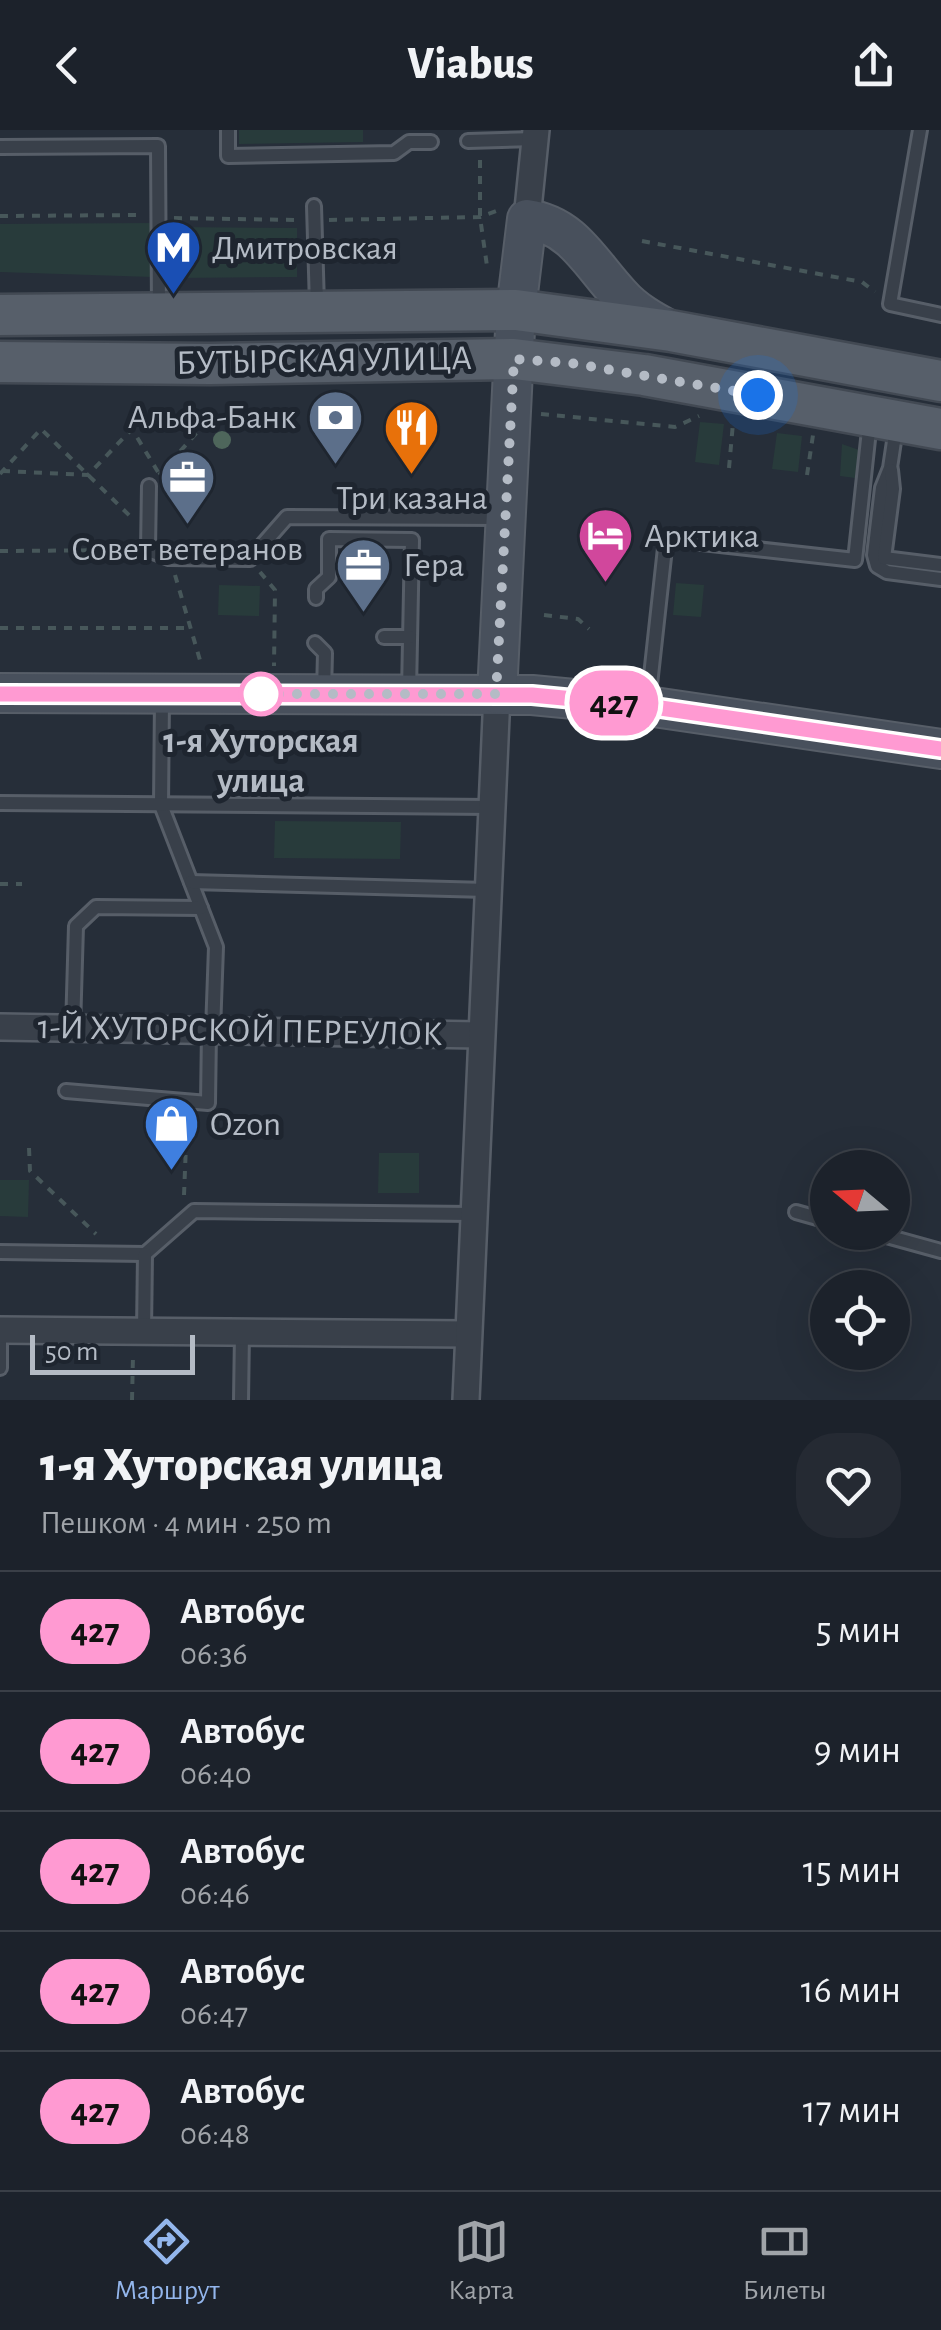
<!DOCTYPE html>
<html lang="ru">
<meta charset="utf-8">
<style>
:root{--surface:#1c222b;--page:#252a33;--text:#f1f3f6;--muted:#a0a4a9;--line:#3a3f47;--accent:#93b6ec}
body{margin:0;font-family:"Alegreya Sans",sans-serif;background:var(--page);color:var(--text);height:100vh;display:flex;flex-direction:column;font-size:38px;white-space:nowrap}
*{box-sizing:border-box;margin:0}
p{font-size:32px;color:var(--muted)}
.icon{flex:none;width:55px;height:55px;fill:none;stroke:currentColor;stroke-width:2;stroke-linecap:round;stroke-linejoin:round}
.map{position:relative;height:1270px;overflow:hidden}
.sheet{display:flex;flex-direction:column;background:var(--surface);flex:1}
.sheet>*{flex:none}
.badge{padding:0 20px;border-radius:32px;font-size:35px;line-height:65px}
.needle{width:65px;rotate:289deg}
.controls{position:absolute;left:810px;top:1020px;display:grid;gap:20px}
.controls a{display:grid;place-items:center;width:100px;height:100px;border-radius:50%;background:var(--surface);box-shadow:0 10px 40px #0002,0 0 0 2px var(--line);font-size:50px}
.scale{position:absolute;left:30px;bottom:25px;width:165px;box-sizing:border-box;padding-left:10px;border:5px solid #b4bbc5;border-top:0;font-size:28px;line-height:35px;white-space:nowrap;color:#b4bbc5;-webkit-text-stroke:8px #1e252f;paint-order:stroke}
.you{position:absolute;width:50px;height:50px;margin:-25px;border:8px solid #fff;border-radius:50%;background:#1a73e8;box-shadow:0 0 0 15px #1a73e833}
.map>.badge{position:absolute;translate:-50% -50%;box-shadow:0 0 0 5px #fff}
.round{display:grid;place-items:center;flex:none;width:105px;height:105px;border-radius:40px;background:var(--page)}
.overview{display:flex;align-items:center;justify-content:space-between;height:170px;padding:0 40px}
h1{font-size:48px;font-weight:800;line-height:75px}
ul{padding:0;list-style:none}
li{display:flex;align-items:center;gap:30px;height:120px;padding:0 40px;border-top:2px solid var(--line)}
li div{flex:1}
li b{display:block;font-size:38px}
li em{font-style:normal}
li .badge{min-width:110px;font-weight:700;text-align:center}
header{display:flex;justify-content:space-between;align-items:center;height:130px;padding:0 40px;background:var(--surface);font-size:45px;font-weight:800}
.dock{display:flex;justify-content:space-around;align-items:center;height:140px;border-top:2px solid var(--line);background:var(--surface);font-size:28px;color:var(--muted)}
.dock a{display:grid;justify-items:center;gap:5px}
.dock .selected{color:var(--accent)}
.map>svg:first-child{display:block}
.green{fill:#283b3b}
.lines{fill:none;stroke-linecap:round;stroke-linejoin:round}
.lane-casing{stroke:#575e68;stroke-width:18}
.street-casing{stroke:#575e68;stroke-width:30}
.secondary-casing{stroke:#575e68;stroke-width:42}
.primary-casing{stroke:#424953;stroke-width:45}
.path{stroke:#47575a;stroke-width:4;stroke-dasharray:8 8;stroke-linecap:butt}
.lane{stroke:#39404a;stroke-width:12}
.street{stroke:#39404a;stroke-width:25}
.secondary{stroke:#48505c;stroke-width:38}
.primary{stroke:#575f6a;stroke-width:40}
.tree{fill:#4e665b}
.line-casing{stroke:#fff;stroke-width:22}
.line{stroke:#ff9ad2;stroke-width:15}
.walk{stroke:#b4bbc5;stroke-width:10;stroke-dasharray:0 18}
.stop-dot{fill:#fff;stroke:#ff9ad2;stroke-width:5}
.labels{text-anchor:middle;dominant-baseline:central;stroke-width:10;stroke-linejoin:round;paint-order:stroke}
.poi-label{font-size:35px;fill:#b4bbc5;stroke:#1e252f;text-anchor:start}
.street-label{font-size:35px;fill:#b4bbc5;stroke:#1e252f}
.stop-label{font-size:35px;font-weight:bold;fill:#b4bbc5;stroke:#1e252f}
</style>
<header><svg class="icon" aria-label="back" viewBox="0 0 24 24"><path d="M15 5l-7 7 7 7"/></svg>Viabus<svg class="icon" aria-label="share" viewBox="0 0 24 24"><path d="M12 15V3M7 8l5-5 5 5M5 13v7h14v-7"/></svg></header>
<div class="map">
<svg width="941" height="1270" viewBox="0 0 941 1270">
<rect width="100%" height="100%" fill="#262e39"/>
<!-- green -->
<g class="green">
<polygon points="239,0 363,0 363,12 239,14"/>
<polygon points="151,93 152,147 0,142 0,94"/>
<polygon points="176,97 297,98 297,147 177,148"/>
<polygon points="700,292 724,294 719,335 695,332"/>
<polygon points="777,303 802,306 798,342 772,339"/>
<polygon points="842,314 859,320 855,348 840,346"/>
<polygon points="676,453 704,455 701,487 673,485"/>
<polygon points="219,455 260,456 259,486 218,485"/>
<polygon points="275,691 401,692 400,729 274,728"/>
<polygon points="379,1023 419,1023 419,1063 378,1063"/>
<polygon points="0,1050 29,1050 28,1087 0,1086"/>
</g>
<g class="lines">
<defs>
<g id="lane">
<polyline points="228,0 228,26 394,23 409,12 431,12"/>
<polyline points="920,0 890,174 941,185"/>
<polyline points="468,11 535,9"/>
<polyline points="0,17 158,16 159,180"/>
<polyline points="314,76 317,175"/>
<polyline points="896,298 890,338 882,358 874,425 877,436 887,442 941,449"/>
<polyline points="891,340 893,359 884,428 941,435"/>
<polyline points="149,356 148,420 169,428 250,429 287,387 501,388"/>
<polyline points="316,468 316,459 329,447 329,409 412,410 409,561"/>
<polyline points="384,507 410,507"/>
<polyline points="315,513 325,523 324,562"/>
<polyline points="162,569 161,675 216,817 213,901"/>
<polyline points="648,573 666,409 855,430 870,291"/>
<polyline points="0,673 492,677"/>
<polyline points="191,752 487,760"/>
<polyline points="73,899 76,796 96,777 201,778"/>
<polyline points="66,961 208,973 209,901"/>
<polyline points="796,1082 828,1091"/>
<polyline points="872,1102 941,1121"/>
<polyline points="0,1122 145,1124 194,1081 472,1084"/>
<polyline points="144,1202 145,1124"/>
<polyline points="0,1238 0,1200"/>
<polyline points="241,1270 242,1203"/>
</g>
<g id="street">
<polyline points="527,89 536,0"/>
<polyline points="0,897 480,905"/>
<polyline points="0,1200 468,1204"/>
<polyline points="466,1270 497,564"/>
</g>
<g id="secondary">
<polyline points="0,563 532,565 647,576 941,619"/>
<path d="M497,564L516,180L527,89C573,95 590,133 620,165C634,181 652,191 671,201"/>
</g>
<g id="primary">
<polyline points="0,185 516,180 671,201 941,251"/>
<polyline points="0,232 210,234 514,229 644,245 941,299"/>
</g>
</defs>
<!-- lane casing -->
<use href="#lane" class="lane-casing"/>
<!-- street casing -->
<use href="#street" class="street-casing"/>
<!-- secondary casing -->
<use href="#secondary" class="secondary-casing"/>
<!-- primary casing -->
<use href="#primary" class="primary-casing"/>
<!-- path -->
<g class="path">
<polyline points="480,30 480,87 487,136"/>
<polyline points="0,86 140,85"/>
<polyline points="174,88 300,90"/>
<polyline points="329,90 480,87 499,80"/>
<polyline points="642,111 862,152 875,162"/>
<polyline points="541,284 675,297 699,286"/>
<polyline points="729,338 733,293"/>
<polyline points="2,341 88,345 132,299 158,342"/>
<polyline points="0,344 41,299 130,386"/>
<polyline points="159,345 201,298"/>
<polyline points="807,345 813,305"/>
<polyline points="0,421 130,420"/>
<polyline points="260,442 275,460 274,536"/>
<polyline points="175,445 202,537"/>
<polyline points="544,485 578,489 589,499"/>
<polyline points="0,498 192,498"/>
<polyline points="0,754 22,754"/>
<polyline points="29,1018 30,1041 96,1104"/>
<polyline points="184,1065 187,990"/>
<polyline points="132,1270 133,1226"/>
</g>
<!-- lane -->
<use href="#lane" class="lane"/>
<!-- street -->
<use href="#street" class="street"/>
<!-- secondary -->
<use href="#secondary" class="secondary"/>
<!-- primary -->
<use href="#primary" class="primary"/>
</g>
<!-- trees -->
<circle class="tree" cx="222" cy="310" r="9"/>
<g class="lines">
<defs>
<polyline id="line" points="0,564 532,565 647,576 941,619"/>
</defs>
<!-- line casing -->
<use href="#line" class="line-casing"/>
<!-- line -->
<use href="#line" class="line"/>
<!-- walk -->
<polyline class="walk" points="261,564 496,564 514,229 570,233 758,265"/>
</g>
<!-- icons -->
<defs>
<symbol id="metro-pin" viewBox="-11 -11 22 30"><path d="M0 17L-7.5 6A9.5 9.5 0 1 1 7.5 6Z" fill="#1a4fb4" stroke="#1e252f"/><path d="M-5.5 5V-5H-3L0 0L3-5H5.5V5H3V-.5L0 4L-3-.5V5Z" fill="#fff"/></symbol>
<symbol id="bank-pin" viewBox="-11 -11 22 30"><path d="M0 17L-7.5 6A9.5 9.5 0 1 1 7.5 6Z" fill="#5c6f8a" stroke="#1e252f"/><path d="M-6-4H6V4H-6ZM0-2.3a2.3 2.3 0 1 0 0 4.6a2.3 2.3 0 1 0 0-4.6Z" fill="#fff"/></symbol>
<symbol id="restaurant-pin" viewBox="-11 -11 22 30"><path d="M0 17L-7.5 6A9.5 9.5 0 1 1 7.5 6Z" fill="#e8710a" stroke="#1e252f"/><path d="M-5-6h1v4h1v-4h1v4h1v-4h1v5L-1.5 .5V6h-2V.5L-5-1ZM5-6V6H3V1.5H1.5Q1.5-4 5-6Z" fill="#fff"/></symbol>
<symbol id="office-pin" viewBox="-11 -11 22 30"><path d="M0 17L-7.5 6A9.5 9.5 0 1 1 7.5 6Z" fill="#5c6f8a" stroke="#1e252f"/><path d="M-6-3h4V-5.5h4V-3h4V5H-6ZM-1-4.5V-3h2v-1.5ZM-6 0V1H6V0Z" fill="#fff"/></symbol>
<symbol id="hotel-pin" viewBox="-11 -11 22 30"><path d="M0 17L-7.5 6A9.5 9.5 0 1 1 7.5 6Z" fill="#d1479c" stroke="#1e252f"/><path d="M-6-4.5h1.5V1H6V5H4.5V3h-9V5H-6ZM-4 0a1.8 1.8 0 1 1 3.6 0ZM.5 0V-2.5h3Q6-2.5 6 0Z" fill="#fff"/></symbol>
<symbol id="shop-pin" viewBox="-11 -11 22 30"><path d="M0 17L-7.5 6A9.5 9.5 0 1 1 7.5 6Z" fill="#3f7fe0" stroke="#1e252f"/><path d="M-5-2.5h2.3a2.7 3.5 0 0 1 5.4 0H5L5.5 6h-11ZM-1.5-2.5h3a1.5 2.3 0 0 0-3 0Z" fill="#fff"/></symbol>
</defs>
<g fill-rule="evenodd">
<use href="#metro-pin" x="142" y="86" width="63" height="86"/>
<use href="#bank-pin" x="304" y="256" width="63" height="86"/>
<use href="#restaurant-pin" x="380" y="266" width="63" height="86"/>
<use href="#office-pin" x="156" y="316" width="63" height="86"/>
<use href="#hotel-pin" x="574" y="374" width="63" height="86"/>
<use href="#office-pin" x="332" y="404" width="63" height="86"/>
<use href="#shop-pin" x="140" y="962" width="63" height="86"/>
</g>
<!-- markers -->
<circle class="stop-dot" cx="261" cy="564" r="20"/>
<g class="labels">
<!-- poi labels -->
<g class="poi-label">
<text x="212" y="118">Дмитровская</text>
<text x="296" y="287" text-anchor="end">Альфа-Банк</text>
<text x="412" y="368" text-anchor="middle">Три казана</text>
<text x="644" y="406">Арктика</text>
<text x="187" y="419" text-anchor="middle">Совет ветеранов</text>
<text x="403" y="435">Гера</text>
<text x="210" y="994">Ozon</text>
</g>
<!-- street labels -->
<g class="street-label">
<text transform="translate(324 231) rotate(-1)">БУТЫРСКАЯ УЛИЦА</text>
<text transform="translate(240 901) rotate(1)">1-Й ХУТОРСКОЙ ПЕРЕУЛОК</text>
</g>
<!-- stop labels -->
<g class="stop-label">
<text x="261" y="611">1-я Хуторская<tspan x="261" dy="40">улица</tspan></text>
</g>
</g>
</svg>
<div class="controls">
<a><svg class="needle" viewBox="-14 -14 28 28"><path d="M0-13l5 13h-10z" fill="#e53935"/><path d="M0 13l5-13h-10z" fill="#a0a4a9"/></svg></a>
<a><svg class="icon" aria-label="locate" viewBox="0 0 24 24"><circle cx="12" cy="12" r="6"/><path d="M12 2v4M12 18v4M2 12h4M18 12h4"/></svg></a>
</div>
<div class="scale">50 m</div>
<div class="you" style="left:758px;top:265px"></div>
<b class="badge" style="left:614px;top:573px;background:#ff9ad2;color:#111">427</b>
</div>
<section class="sheet">
<div class="overview"><div><h1>1-я Хуторская улица</h1><p>Пешком · 4 мин · 250 m</p></div><a class="round"><svg class="icon" aria-label="heart" viewBox="0 0 24 24"><path d="M12 20l-8-8c-3-5 5-10 8-4 3-6 11-1 8 4z"/></svg></a></div>
<ul>
<li><span class="badge" style="background:#ff9ad2;color:#111">427</span><div><b>Автобус</b><p>06:36</p></div><em>5 мин</em></li>
<li><span class="badge" style="background:#ff9ad2;color:#111">427</span><div><b>Автобус</b><p>06:40</p></div><em>9 мин</em></li>
<li><span class="badge" style="background:#ff9ad2;color:#111">427</span><div><b>Автобус</b><p>06:46</p></div><em>15 мин</em></li>
<li><span class="badge" style="background:#ff9ad2;color:#111">427</span><div><b>Автобус</b><p>06:47</p></div><em>16 мин</em></li>
<li><span class="badge" style="background:#ff9ad2;color:#111">427</span><div><b>Автобус</b><p>06:48</p></div><em>17 мин</em></li>
</ul>
</section>
<nav class="dock">
<a class="selected"><svg class="icon" aria-label="directions" viewBox="0 0 24 24"><path d="M12 3l9 9-9 9-9-9zM9 14v-3h6M13 9l2 2-2 2"/></svg>Маршрут</a>
<a><svg class="icon" aria-label="map" viewBox="0 0 24 24"><path d="M3 6l6-2 6 2 6-2v14l-6 2-6-2-6 2zM9 4v14M15 6v14"/></svg>Карта</a>
<a><svg class="icon" aria-label="tickets" viewBox="0 0 24 24"><path d="M3 7h18v10H3zM15 7v10"/></svg>Билеты</a>
</nav>
